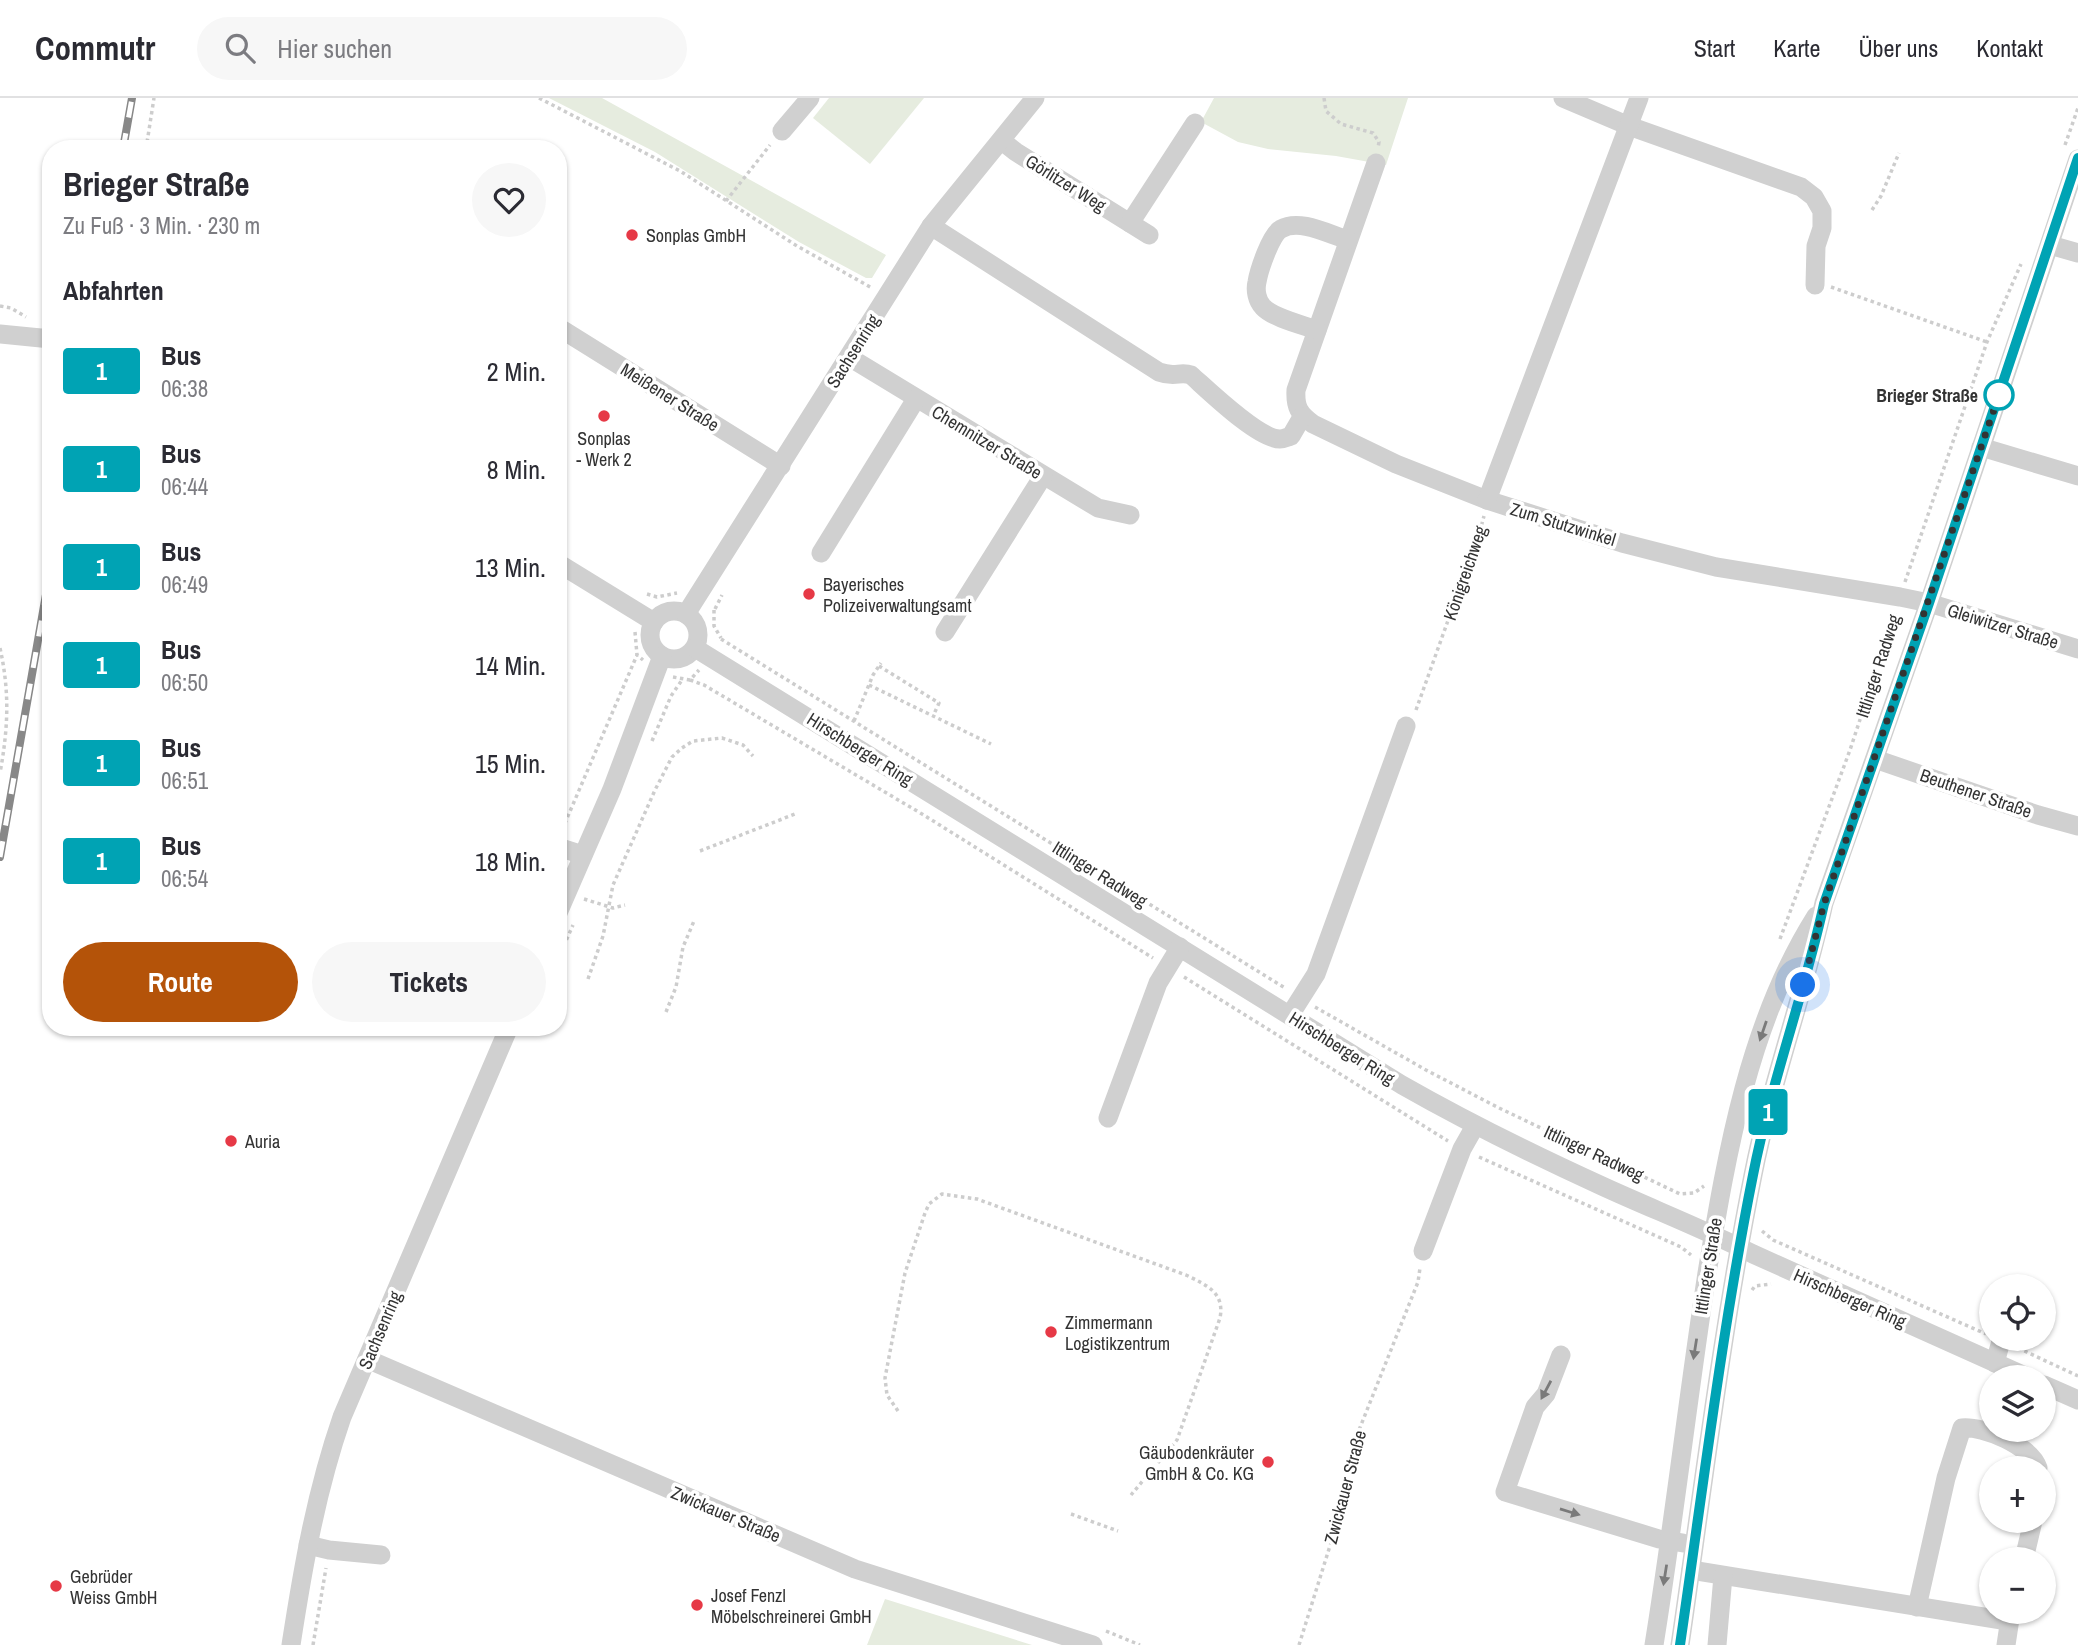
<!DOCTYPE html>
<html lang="de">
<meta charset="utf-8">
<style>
:root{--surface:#fff;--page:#f7f7f7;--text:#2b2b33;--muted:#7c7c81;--line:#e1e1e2;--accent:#b45309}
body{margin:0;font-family:"Archivo Narrow",sans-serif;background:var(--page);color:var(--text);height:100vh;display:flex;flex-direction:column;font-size:26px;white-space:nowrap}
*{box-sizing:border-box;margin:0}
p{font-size:23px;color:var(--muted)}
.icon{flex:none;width:38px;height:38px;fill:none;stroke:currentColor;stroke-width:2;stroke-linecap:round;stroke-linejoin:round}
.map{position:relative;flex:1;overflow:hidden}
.sheet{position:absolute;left:42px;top:42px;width:525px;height:896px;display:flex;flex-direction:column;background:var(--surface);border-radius:28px;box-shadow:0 2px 5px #0004}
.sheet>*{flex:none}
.badge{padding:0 14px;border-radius:5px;font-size:24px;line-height:46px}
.tools{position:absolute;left:1979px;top:1176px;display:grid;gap:14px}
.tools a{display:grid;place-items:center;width:77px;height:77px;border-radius:50%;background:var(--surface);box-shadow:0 2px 5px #0004;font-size:35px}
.you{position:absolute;width:35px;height:35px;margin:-18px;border:5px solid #fff;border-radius:50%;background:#1a73e8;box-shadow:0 0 0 10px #1a73e833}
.map>.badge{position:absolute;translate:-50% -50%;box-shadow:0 0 0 4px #fff}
h2{padding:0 21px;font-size:26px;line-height:63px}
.round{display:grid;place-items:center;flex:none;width:74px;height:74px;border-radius:37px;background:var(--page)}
.headline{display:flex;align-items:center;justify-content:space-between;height:119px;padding:0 21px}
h1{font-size:33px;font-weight:700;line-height:52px}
.action{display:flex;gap:14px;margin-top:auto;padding:14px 21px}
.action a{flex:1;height:80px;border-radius:42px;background:var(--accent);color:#fff;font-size:28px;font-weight:700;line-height:80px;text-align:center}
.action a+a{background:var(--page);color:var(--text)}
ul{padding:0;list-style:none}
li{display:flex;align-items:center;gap:21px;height:98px;padding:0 21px}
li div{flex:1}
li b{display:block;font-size:26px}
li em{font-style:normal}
li .badge{min-width:77px;font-weight:700;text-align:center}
header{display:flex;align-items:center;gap:42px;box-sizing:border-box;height:98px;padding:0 35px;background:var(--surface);border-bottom:2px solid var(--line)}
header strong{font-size:33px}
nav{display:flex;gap:38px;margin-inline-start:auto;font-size:24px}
.search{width:490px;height:63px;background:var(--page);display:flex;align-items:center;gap:18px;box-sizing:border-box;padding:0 24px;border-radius:38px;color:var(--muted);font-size:26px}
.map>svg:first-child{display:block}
.green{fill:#e6ecdf}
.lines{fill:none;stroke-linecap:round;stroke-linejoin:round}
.path{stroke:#cdcdcd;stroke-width:3.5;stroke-dasharray:3.5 3.5;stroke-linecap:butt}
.minor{stroke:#d0d0d0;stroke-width:19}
.rail-casing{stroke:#888;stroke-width:8}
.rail{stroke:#fff;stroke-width:5;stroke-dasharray:16;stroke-linecap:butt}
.oneway{fill:#7a7a7a}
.line-casing{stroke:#fff;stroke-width:16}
.line{stroke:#00a3b4;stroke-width:10}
.walk{stroke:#333;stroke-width:7;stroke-dasharray:0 12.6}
.poi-dot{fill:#e63946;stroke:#fff;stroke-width:2.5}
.stop-dot{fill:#fff;stroke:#00a3b4;stroke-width:3.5}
.labels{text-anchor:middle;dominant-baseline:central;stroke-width:7;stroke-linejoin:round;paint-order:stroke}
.street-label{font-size:18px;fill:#333;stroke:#fff}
.poi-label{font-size:18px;fill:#333;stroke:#fff;text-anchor:start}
.stop-label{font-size:18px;font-weight:bold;fill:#333;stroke:#fff;text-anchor:end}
</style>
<header>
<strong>Commutr</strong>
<div class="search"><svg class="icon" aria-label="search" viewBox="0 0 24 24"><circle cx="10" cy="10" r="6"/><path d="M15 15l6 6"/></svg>Hier suchen</div>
<nav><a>Start</a><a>Karte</a><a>Über uns</a><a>Kontakt</a></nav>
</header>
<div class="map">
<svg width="2078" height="1547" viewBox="0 0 2078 1547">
<rect width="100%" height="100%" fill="#fff"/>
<!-- green -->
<g class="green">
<polygon points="549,0 602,0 886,157 872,180 866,180 799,144 655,54"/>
<polygon points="829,0 924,0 870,66 813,20"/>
<polygon points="1214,0 1408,0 1386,67 1336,58 1268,51 1238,44 1201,24"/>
<polygon points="885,1501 1032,1547 867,1547"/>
</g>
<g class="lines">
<!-- path -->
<g class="path">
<polyline points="539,0 680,73 797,148 872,190"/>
<polyline points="1324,0 1326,13 1341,26 1373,35 1379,44 1378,50"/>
<polyline points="2065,47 2078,10"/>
<polyline points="146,51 154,0"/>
<polyline points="726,103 770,47"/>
<polyline points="1872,112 1881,98 1899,55"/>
<polyline points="1831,189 1987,244"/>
<polyline points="0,208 11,210 26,219"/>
<polyline points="1905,484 1987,244 2021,166"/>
<polyline points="647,496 657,499 677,495"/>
<polyline points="715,511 722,497"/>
<polyline points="714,512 714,528 721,540"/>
<polyline points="635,534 637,557 643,562"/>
<polyline points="721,541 1285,890"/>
<path d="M0,550C10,595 8,631 0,675"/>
<polyline points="879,568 939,605 934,616"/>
<polyline points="673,579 690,582 699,572"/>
<polyline points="690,582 704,587 922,716 1153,860"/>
<polyline points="869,587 991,646"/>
<polyline points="1416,612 1480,433 1484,418"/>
<polyline points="854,623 873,577 881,565"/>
<polyline points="652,643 671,598 682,582"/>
<polyline points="562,732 637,557"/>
<polyline points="700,753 795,716"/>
<polyline points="584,801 613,810 625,807"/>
<polyline points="1780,841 1850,652 1895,515"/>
<polyline points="558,861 573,827"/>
<polyline points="1184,879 1448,1043"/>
<polyline points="588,881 603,838 613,787 655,692 672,659 682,650 693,643 722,640 743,647 753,658"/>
<polyline points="1315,909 1426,972 1499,1010 1680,1096 1694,1095 1704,1088"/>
<polyline points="666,914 676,889 683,849 694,823"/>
<polyline points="1479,1059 1681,1149 1691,1157"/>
<polyline points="1762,1133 1773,1142 1986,1236"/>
<polyline points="1752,1192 1755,1188 1771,1186"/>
<polyline points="2018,1250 2078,1278"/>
<path d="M898,1313L887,1297L885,1280L905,1175L925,1115L929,1106L942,1096L977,1101L1186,1177C1206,1187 1225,1194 1220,1220L1177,1342L1131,1397"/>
<polyline points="1071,1416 1118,1433"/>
<polyline points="1106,1533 1140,1547"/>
<polyline points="313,1547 326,1470"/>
<polyline points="1299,1547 1334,1435 1353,1347 1418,1184 1420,1170"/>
</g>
<!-- minor -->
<g class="minor">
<polyline points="1563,0 1629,28 1801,89 1814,99 1822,113 1822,130 1816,148 1815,187"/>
<polyline points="782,33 810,0"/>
<polyline points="1002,43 1016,54 1149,137"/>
<path d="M1376,65L1296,292C1295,309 1299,316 1313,326L1396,366L1487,402L1622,445L1716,469L1900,499L1929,505L2078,551"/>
<polyline points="1130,125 1195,25"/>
<path d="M931,128L1159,274C1175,280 1180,273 1191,277C1208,292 1258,341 1280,341C1284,341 1287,339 1291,338L1302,319"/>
<polyline points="2050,147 2078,155"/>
<polyline points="558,229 781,368"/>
<path d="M1317,232C1303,227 1273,220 1263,209C1257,203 1255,192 1257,184C1259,172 1271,136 1281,131C1300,120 1330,137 1348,142"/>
<polyline points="0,236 51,241"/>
<polyline points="849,259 1098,410 1130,417"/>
<polyline points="1981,349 2078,378"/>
<polyline points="1487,402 1639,0"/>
<polyline points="821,455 916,301"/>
<polyline points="558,465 654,524"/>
<circle cx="674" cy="537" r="24"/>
<polyline points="686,516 931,128 1035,0"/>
<polyline points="945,534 1043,378"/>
<path d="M695,550L1402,987C1467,1024 1534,1057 1602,1088C1652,1111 1704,1131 1753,1156L2027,1279"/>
<polyline points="1875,661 2038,717 2078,728"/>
<polyline points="558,749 583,757"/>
<polyline points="558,815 612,691 662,558"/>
<polyline points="1290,917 1316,876 1406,628"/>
<polyline points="1108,1020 1158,885 1180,849"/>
<polyline points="1423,1153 1462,1051 1475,1028"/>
<polyline points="1561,1257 1546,1296 1535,1309 1505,1394 1659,1441 1683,1445"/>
<polyline points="367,1261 855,1471 1093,1547"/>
<polyline points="1995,1265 2001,1243"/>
<polyline points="2044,1287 2078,1302"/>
<polyline points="308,1447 329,1452 381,1457"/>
<polyline points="2024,1461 2033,1423"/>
<polyline points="1691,1472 2008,1523"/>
<path d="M1917,1509L1946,1380L1962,1330C1984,1328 2031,1348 2038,1370"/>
<path d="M291,1547C303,1469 316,1394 342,1319L509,929"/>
<path d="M1654,1547C1674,1423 1688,1299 1707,1175C1727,1054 1749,924 1816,818"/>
<path d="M1680,1547C1703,1390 1722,1232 1753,1077C1771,985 1804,897 1824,805L1929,505L2078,61"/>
<polyline points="1717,1547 1723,1478"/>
<polyline points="2006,1547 2011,1514"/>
</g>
<defs>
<g id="rail">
<polyline points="123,51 132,0"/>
<polyline points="0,759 51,468"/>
</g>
</defs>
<!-- rail casing -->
<use href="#rail" class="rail-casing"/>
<!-- rail -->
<use href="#rail" class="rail"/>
</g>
<!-- one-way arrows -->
<defs><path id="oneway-solid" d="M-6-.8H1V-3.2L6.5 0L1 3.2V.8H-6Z" transform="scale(1.75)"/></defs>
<g class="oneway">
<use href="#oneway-solid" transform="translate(1763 933) rotate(109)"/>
<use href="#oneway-solid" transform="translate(1695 1251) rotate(99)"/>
<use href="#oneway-solid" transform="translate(1546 1292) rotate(118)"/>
<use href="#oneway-solid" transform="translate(1570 1414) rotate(17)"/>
<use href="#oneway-solid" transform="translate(1665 1477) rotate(99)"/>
</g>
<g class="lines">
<defs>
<path id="line" d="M1680,1547C1703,1390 1722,1232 1753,1077C1771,985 1804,897 1824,806L1929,505L2078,60"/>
</defs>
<!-- line casing -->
<use href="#line" class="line-casing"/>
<!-- line -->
<use href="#line" class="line"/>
<!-- walk -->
<polyline class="walk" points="1803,887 1824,806 2000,294 1999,297"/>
</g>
<!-- markers -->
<g class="poi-dot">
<circle cx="632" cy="137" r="7"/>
<circle cx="604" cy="318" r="7"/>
<circle cx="809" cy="496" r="7"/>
<circle cx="231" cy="1043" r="7"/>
<circle cx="1051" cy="1234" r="7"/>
<circle cx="1268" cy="1364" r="7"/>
<circle cx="56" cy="1488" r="7"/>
<circle cx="697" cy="1507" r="7"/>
</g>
<circle class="stop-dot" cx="1999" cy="297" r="14"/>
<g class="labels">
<!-- street labels -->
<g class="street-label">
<text transform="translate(1066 85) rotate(32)">Görlitzer Weg</text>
<text transform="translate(853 253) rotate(-58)">Sachsenring</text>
<text transform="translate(670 299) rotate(32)">Meißener Straße</text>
<text transform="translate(987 344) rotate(31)">Chemnitzer Straße</text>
<text transform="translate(1563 426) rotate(17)">Zum Stutzwinkel</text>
<text transform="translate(1465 475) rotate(-71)">Königreichweg</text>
<text transform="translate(2003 528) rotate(17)">Gleiwitzer Straße</text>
<text transform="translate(1878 568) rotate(-72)">Ittlinger Radweg</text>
<text transform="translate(860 651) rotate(32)">Hirschberger Ring</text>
<text transform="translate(1976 695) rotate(19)">Beuthener Straße</text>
<text transform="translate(1100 776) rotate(32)">Ittlinger Radweg</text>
<text transform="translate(1342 950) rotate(32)">Hirschberger Ring</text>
<text transform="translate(1594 1055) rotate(25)">Ittlinger Radweg</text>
<text transform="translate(1708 1168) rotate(-81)">Ittlinger Straße</text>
<text transform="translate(1850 1200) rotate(24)">Hirschberger Ring</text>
<text transform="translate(380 1232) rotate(-67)">Sachsenring</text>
<text transform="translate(1345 1389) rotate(-75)">Zwickauer Straße</text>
<text transform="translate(726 1416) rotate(23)">Zwickauer Straße</text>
</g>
<!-- poi labels -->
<g class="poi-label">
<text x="646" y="137">Sonplas GmbH</text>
<text x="604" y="340" text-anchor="middle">Sonplas<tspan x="604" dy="21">- Werk 2</tspan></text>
<text x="823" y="486">Bayerisches<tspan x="823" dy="21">Polizeiverwaltungsamt</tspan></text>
<text x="245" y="1043">Auria</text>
<text x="1065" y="1224">Zimmermann<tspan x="1065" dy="21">Logistikzentrum</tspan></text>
<text x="1254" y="1354" text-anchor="end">Gäubodenkräuter<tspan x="1254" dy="21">GmbH &amp; Co. KG</tspan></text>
<text x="70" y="1478">Gebrüder<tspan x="70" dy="21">Weiss GmbH</tspan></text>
<text x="711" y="1497">Josef Fenzl<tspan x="711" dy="21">Möbelschreinerei GmbH</tspan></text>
</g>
<!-- stop labels -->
<g class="stop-label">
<text x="1978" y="297">Brieger Straße</text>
</g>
</g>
</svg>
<div class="tools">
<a><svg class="icon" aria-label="locate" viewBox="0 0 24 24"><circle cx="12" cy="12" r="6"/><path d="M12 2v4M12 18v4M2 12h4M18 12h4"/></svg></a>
<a><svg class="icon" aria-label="layers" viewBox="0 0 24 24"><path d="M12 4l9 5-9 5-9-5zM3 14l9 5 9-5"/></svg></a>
<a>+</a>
<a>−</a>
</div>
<div class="you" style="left:1803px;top:887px"></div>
<b class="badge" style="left:1768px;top:1014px;background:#00a3b4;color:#fff">1</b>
<section class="sheet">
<div class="headline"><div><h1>Brieger Straße</h1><p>Zu Fuß · 3 Min. · 230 m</p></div><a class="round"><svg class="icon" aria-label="heart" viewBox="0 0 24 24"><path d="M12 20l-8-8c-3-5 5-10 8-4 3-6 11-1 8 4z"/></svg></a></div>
<h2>Abfahrten</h2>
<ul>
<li><span class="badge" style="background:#00a3b4;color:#fff">1</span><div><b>Bus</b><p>06:38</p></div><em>2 Min.</em></li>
<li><span class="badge" style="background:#00a3b4;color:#fff">1</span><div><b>Bus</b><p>06:44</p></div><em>8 Min.</em></li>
<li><span class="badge" style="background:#00a3b4;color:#fff">1</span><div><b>Bus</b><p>06:49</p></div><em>13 Min.</em></li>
<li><span class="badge" style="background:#00a3b4;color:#fff">1</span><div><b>Bus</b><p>06:50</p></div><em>14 Min.</em></li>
<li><span class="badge" style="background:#00a3b4;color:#fff">1</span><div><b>Bus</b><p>06:51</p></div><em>15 Min.</em></li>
<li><span class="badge" style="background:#00a3b4;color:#fff">1</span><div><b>Bus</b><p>06:54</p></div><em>18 Min.</em></li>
</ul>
<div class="action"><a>Route</a><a>Tickets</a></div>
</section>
</div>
